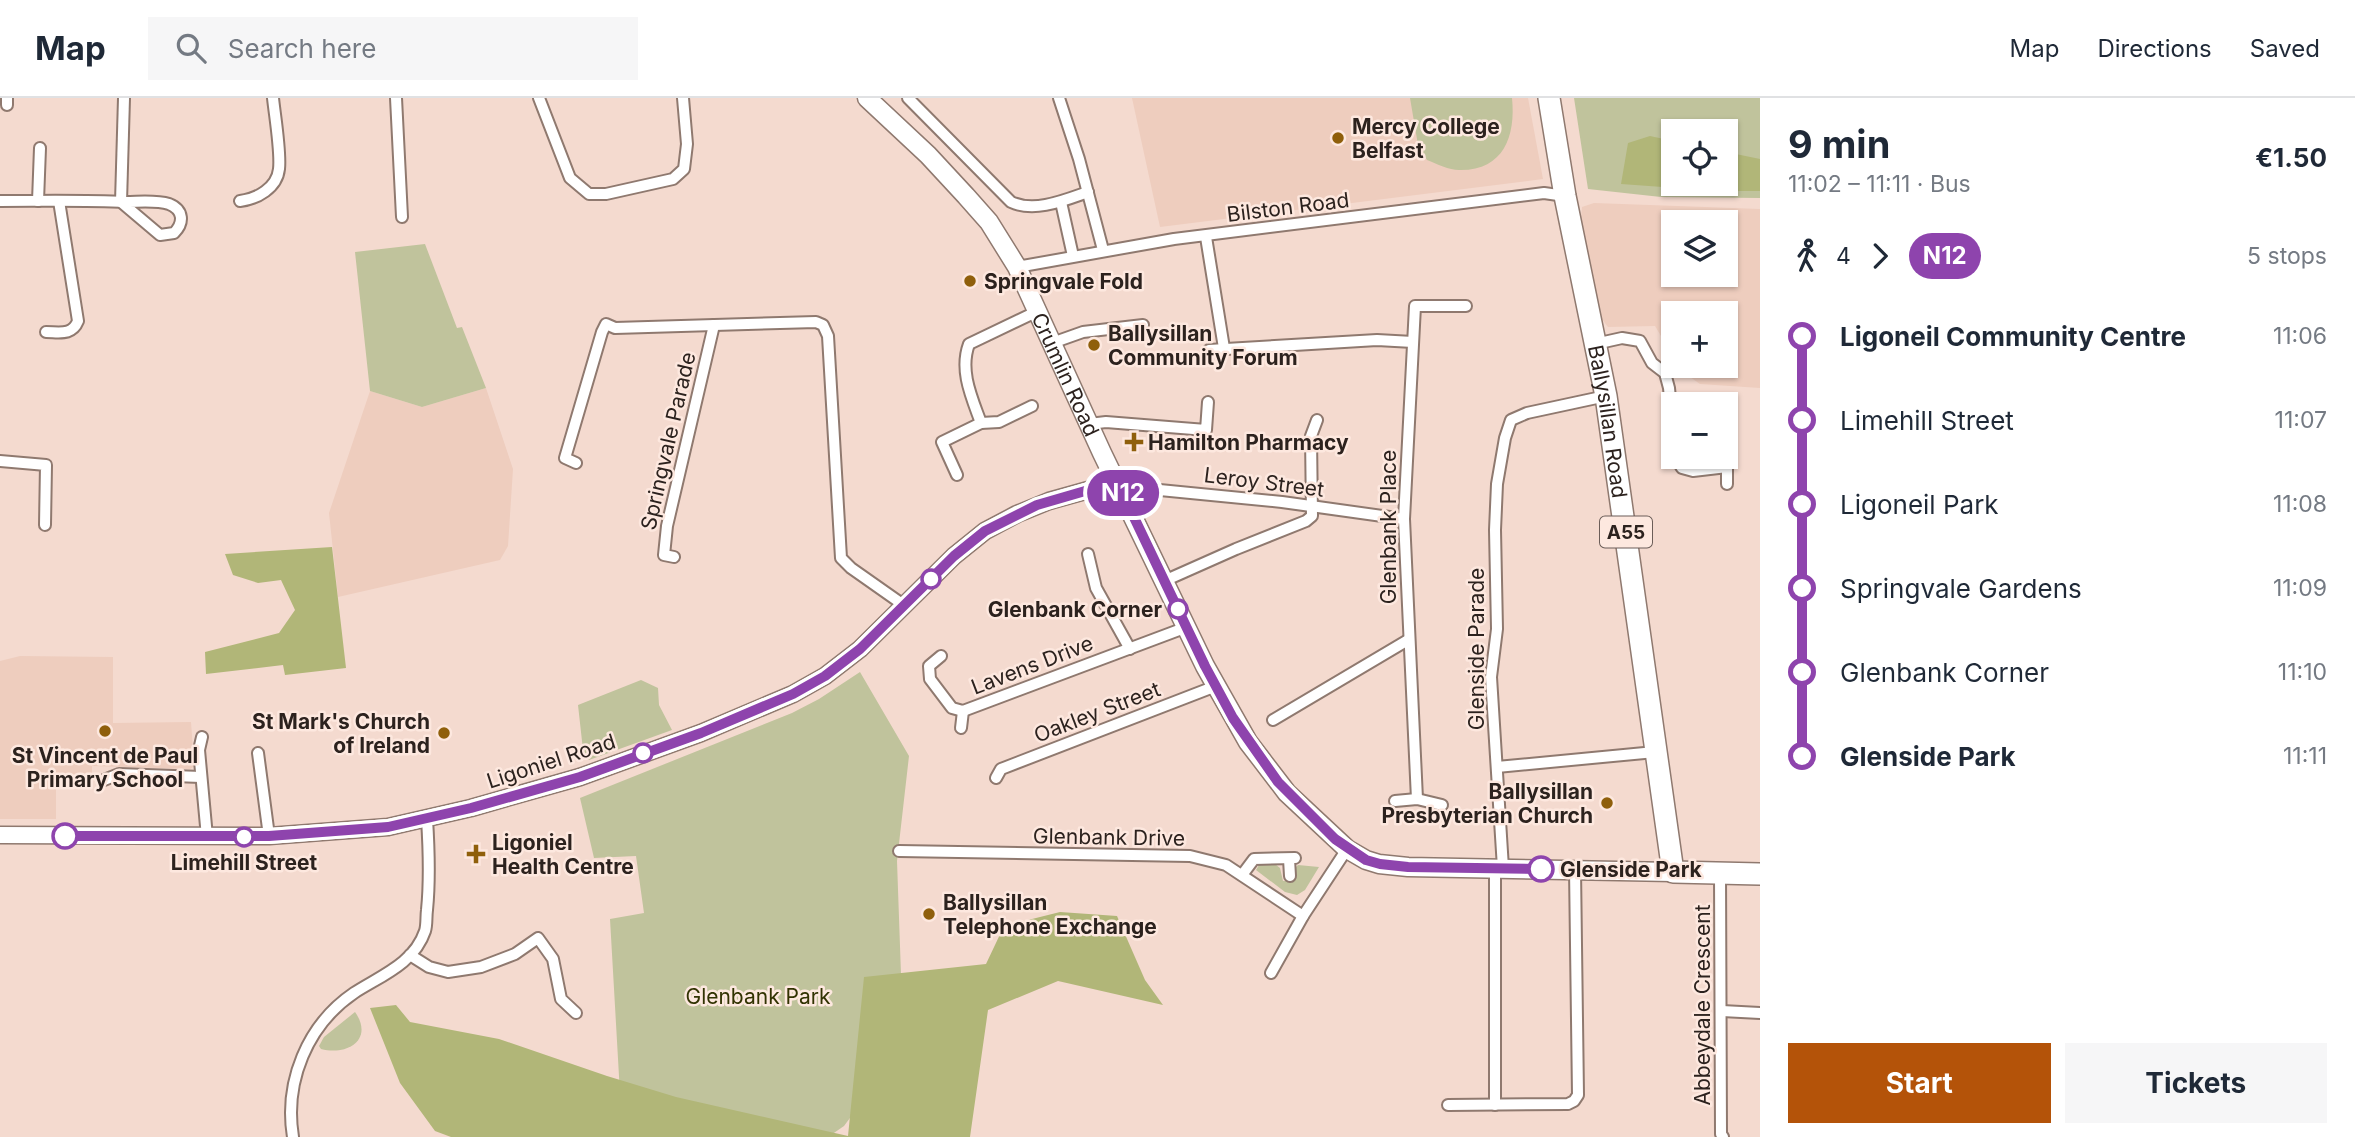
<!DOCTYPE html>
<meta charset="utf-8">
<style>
:root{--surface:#fff;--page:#f6f6f7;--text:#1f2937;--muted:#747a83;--line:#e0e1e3;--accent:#b45309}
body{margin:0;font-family:Inter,sans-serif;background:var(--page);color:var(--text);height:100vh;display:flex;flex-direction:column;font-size:26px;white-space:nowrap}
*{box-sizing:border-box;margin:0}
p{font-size:23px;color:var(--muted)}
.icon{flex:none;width:38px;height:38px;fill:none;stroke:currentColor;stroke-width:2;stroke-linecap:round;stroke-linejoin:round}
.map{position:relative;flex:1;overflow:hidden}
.drawer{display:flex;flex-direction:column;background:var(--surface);width:595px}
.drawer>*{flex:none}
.badge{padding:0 14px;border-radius:23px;font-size:24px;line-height:46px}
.controls{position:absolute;left:1661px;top:21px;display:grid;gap:14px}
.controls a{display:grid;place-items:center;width:77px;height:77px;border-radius:0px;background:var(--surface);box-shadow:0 2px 5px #0004;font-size:35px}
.map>.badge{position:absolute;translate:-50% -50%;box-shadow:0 0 0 4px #fff}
.legs{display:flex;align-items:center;gap:10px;height:77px;padding:0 28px;font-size:23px}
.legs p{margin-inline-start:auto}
.summary{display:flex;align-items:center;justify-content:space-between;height:119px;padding:0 28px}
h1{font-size:38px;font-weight:700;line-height:52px}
.primary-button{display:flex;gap:14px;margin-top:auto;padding:14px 28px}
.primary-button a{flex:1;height:80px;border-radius:0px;background:var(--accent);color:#fff;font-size:28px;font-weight:700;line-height:80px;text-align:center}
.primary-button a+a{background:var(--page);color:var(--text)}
ul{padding:0 28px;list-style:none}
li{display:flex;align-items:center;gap:24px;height:84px;font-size:26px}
li i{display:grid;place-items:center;width:10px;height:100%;margin:0 9px;background:currentColor}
li i::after{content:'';width:18px;height:18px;margin:-9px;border:5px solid;border-radius:50%;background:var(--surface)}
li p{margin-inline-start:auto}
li:first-child i{background:linear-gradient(#0000 50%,currentColor 0)}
li:last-child i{background:linear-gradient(currentColor 50%,#0000 0)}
header{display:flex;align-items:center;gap:42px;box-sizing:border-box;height:98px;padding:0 35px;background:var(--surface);border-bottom:2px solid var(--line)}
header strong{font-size:33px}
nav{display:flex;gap:38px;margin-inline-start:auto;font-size:24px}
.search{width:490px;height:63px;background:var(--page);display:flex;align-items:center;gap:18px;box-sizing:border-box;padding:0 24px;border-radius:0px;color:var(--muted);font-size:26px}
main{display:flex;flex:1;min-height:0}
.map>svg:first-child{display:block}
.built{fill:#eecdbe;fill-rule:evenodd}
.green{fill:#c0c39c;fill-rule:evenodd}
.forest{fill:#b1b678}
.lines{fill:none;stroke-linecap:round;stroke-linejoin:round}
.street-casing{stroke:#8f796f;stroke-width:14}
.secondary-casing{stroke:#8f796f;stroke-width:19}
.primary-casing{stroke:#8f796f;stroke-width:21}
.highway-casing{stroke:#8f796f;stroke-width:24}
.street{stroke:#fff;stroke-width:10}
.secondary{stroke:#fff;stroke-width:16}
.primary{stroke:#fff;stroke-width:18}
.highway{stroke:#fff;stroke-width:21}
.line-1-casing{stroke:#fff;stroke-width:16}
.line-1{stroke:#8e44ad;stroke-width:10}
.poi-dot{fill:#8f5f0b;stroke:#fde8df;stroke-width:2.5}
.stop-1-dot{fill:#fff;stroke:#8e44ad;stroke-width:3.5}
.labels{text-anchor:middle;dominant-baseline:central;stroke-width:5;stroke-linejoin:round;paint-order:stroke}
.shield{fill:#fde8df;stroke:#6b5d58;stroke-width:2}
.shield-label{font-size:19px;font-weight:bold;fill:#2c221e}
.poi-label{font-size:21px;font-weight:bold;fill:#2c221e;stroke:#fde8df;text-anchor:start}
.street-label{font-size:21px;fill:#2c221e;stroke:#fde8df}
.stop-label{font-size:21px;font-weight:bold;fill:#2c221e;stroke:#fde8df;text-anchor:end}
.park-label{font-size:21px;fill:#323302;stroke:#fde8df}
</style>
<header>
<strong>Map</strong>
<div class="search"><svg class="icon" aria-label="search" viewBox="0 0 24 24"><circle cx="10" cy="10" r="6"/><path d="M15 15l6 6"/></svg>Search here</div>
<nav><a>Map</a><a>Directions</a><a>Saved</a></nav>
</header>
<main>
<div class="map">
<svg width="1760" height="1039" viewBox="0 0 1760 1039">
<rect width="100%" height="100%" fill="#f4dacf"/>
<!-- built -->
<g class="built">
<polygon points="1132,0 1528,0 1543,81 1160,129"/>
<path d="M1594,105L1760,111V290L1700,286L1690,279L1681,268H1726V215H1673V258L1655,228L1608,229L1601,220L1580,129L1582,109ZM1673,124H1726V177H1673Z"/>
<polygon points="486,290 513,371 508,448 500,462 338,499 329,415 370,293 422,309"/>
<polygon points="20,558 113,559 113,625 191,624 194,665 193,669 190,671 92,668 92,690 56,690 56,721 0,721 0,563"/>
</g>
<!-- green -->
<g class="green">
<path d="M1410,0H1512C1516,39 1503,73 1459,72C1449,72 1437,66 1427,62L1418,47Z"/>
<path d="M1574,0H1760V100L1661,99L1588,91ZM1673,33H1726V86H1673Z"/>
<polygon points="425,146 457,230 462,229 486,290 422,309 370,293 355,154"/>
<polygon points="860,574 909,658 897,763 902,905 881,978 844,1028 828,1039 621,1013 610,821 644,815 636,758 594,760 580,700 792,615 819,601"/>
<polygon points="641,582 658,590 659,607 672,632 589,662 584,661 578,607"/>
<polygon points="1275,766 1280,770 1283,783 1292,782 1294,771 1298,767 1319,769 1305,792 1297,797 1285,794 1256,772 1259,767"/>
<path d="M355,914C374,941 348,958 321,951L319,948L324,939Z"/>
</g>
<!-- forest -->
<g class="forest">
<polygon points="1650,38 1673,43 1673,86 1726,86 1726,54 1760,61 1760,93 1718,93 1621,86 1628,45"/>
<polygon points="332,449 346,570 285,577 283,567 206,576 205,554 279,535 295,512 281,482 258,485 233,477 225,456"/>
<polygon points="1060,814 1117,818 1145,882 1163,907 1058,883 988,912 970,1039 451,1039 435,1033 400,985 370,910 396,907 410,924 499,941 607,978 676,999 848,1038 864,879 986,866 1004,828"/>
</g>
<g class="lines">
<defs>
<g id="street">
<polyline points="396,0 402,119"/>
<polyline points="539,0 570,80 589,96 606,96 673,81 684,71 687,46 683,0"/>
<path d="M908,0L1011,104C1035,115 1065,102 1088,94"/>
<polyline points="1059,0 1079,61 1103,152"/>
<polyline points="7,7 7,0"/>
<path d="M0,103C42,103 84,102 126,104C139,104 156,102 169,106C184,112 184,125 174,135L160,137L121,104"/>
<polyline points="38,103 40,50"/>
<path d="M240,103C257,101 277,90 279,71C281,54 275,19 273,0"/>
<polyline points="121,104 124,0"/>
<polyline points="1061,104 1073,158"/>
<polyline points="1206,139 1224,250"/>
<polyline points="1017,169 1174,141 1544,95 1565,98"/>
<path d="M46,234C59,234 72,238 78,223L59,103"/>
<polyline points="1052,245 1083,234 1143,227"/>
<polyline points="1595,246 1622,240 1640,243 1652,265 1665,275 1669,290 1673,331"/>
<polyline points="1209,252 1377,242 1413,244"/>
<path d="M981,325C972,300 959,273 969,246L1038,213"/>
<polyline points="1089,326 1106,324 1206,332 1208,304"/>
<polyline points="1727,330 1727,386"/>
<polyline points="1675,359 1682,370 1693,373 1727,369"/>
<polyline points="0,363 46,367 45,427"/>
<polyline points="576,365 565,360 602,234 606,226 615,230 816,224 823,227 828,238 841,460 851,470 905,508"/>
<polyline points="957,377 942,344 981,325 999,324 1032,308"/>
<polyline points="1119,388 1282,404 1404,421"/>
<polyline points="1088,456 1096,490 1130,551"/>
<polyline points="674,459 664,457 667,428 714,227"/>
<polyline points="1164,483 1236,451 1306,423 1312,418 1311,338 1317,322"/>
<polyline points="941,558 929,568 930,581 952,610 963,613 1187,529"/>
<polyline points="1273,622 1408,542"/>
<polyline points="961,630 963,613"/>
<polyline points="202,639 199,652 207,739"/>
<polyline points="258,655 269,738"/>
<polyline points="1497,669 1655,654"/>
<polyline points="996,680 1001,671 1216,588"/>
<polyline points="104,682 119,676 201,679"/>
<polyline points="1417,701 1404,421 1415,208 1466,208"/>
<polyline points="1395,703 1417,701 1442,707"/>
<polyline points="899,753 1190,758 1226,767 1303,818"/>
<polyline points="1289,761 1290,778"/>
<polyline points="1503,770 1491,579 1497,531 1495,432 1497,386 1505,340 1511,322 1527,315 1606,298"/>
<polyline points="1720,775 1721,1036 1723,1039"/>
<polyline points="1242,777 1254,761 1295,760"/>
<polyline points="410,857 429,869 448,874 481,869 515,856 538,840 553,861 561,901 576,915"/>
<polyline points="1271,875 1303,818 1347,751"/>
<polyline points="1722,913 1760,915"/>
<polyline points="1448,1007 1568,1006 1574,1003 1578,997 1575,771"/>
<polyline points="1495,1007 1495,770"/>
<path d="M293,1039C284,984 307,927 354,895C380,878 414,866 425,833C427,827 426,819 427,812C430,782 429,752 427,721"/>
</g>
<polyline id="secondary" points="0,737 269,738 388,729 471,710 580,679 701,635 793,596 825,578 860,551 954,458 985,433 1017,416 1049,403 1092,391 1119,388"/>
<g id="primary">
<path id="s1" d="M867,0L928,57L966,98L989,124L1017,169L1102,355L1205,568L1248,644L1287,695L1347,751L1366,762L1379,766L1408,769L1673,774"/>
</g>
<g id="highway">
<path id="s2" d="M1549,0L1565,98L1606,298L1673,774L1760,776"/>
</g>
</defs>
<!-- street casing -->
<use href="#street" class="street-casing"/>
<!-- secondary casing -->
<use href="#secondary" class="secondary-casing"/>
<!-- primary casing -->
<use href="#primary" class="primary-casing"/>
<!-- highway casing -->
<use href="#highway" class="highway-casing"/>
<!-- street -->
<use href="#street" class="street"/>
<!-- secondary -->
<use href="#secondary" class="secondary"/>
<!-- primary -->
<use href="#primary" class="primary"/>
<!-- highway -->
<use href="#highway" class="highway"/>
</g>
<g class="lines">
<defs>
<polyline id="line-1" points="65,738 269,738 388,729 471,710 580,679 701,635 793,596 825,578 860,551 954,458 985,433 1037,407 1092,391 1119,388 1205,568 1233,620 1278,684 1335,741 1366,762 1380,766 1408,769 1541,771"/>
</defs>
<!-- line-1 casing -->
<use href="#line-1" class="line-1-casing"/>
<!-- line-1 -->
<use href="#line-1" class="line-1"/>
</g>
<!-- markers -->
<g class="poi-dot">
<circle cx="1338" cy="40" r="7"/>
<circle cx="970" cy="183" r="7"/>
<circle cx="1094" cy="247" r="7"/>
<path d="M1130.5 333.5h7v7h7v7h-7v7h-7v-7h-7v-7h7z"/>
<circle cx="105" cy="633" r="7"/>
<circle cx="444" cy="635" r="7"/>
<circle cx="1607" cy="705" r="7"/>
<path d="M472.5 745.5h7v7h7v7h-7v7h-7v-7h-7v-7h7z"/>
<circle cx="929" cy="816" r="7"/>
</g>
<g class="stop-1-dot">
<circle cx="931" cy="481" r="9"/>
<circle cx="1178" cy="511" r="9"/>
<circle cx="643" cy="655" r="9"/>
<circle cx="65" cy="738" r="12"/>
<circle cx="244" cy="739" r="9"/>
<circle cx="1541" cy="771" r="12"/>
</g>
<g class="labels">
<!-- shield labels -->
<rect class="shield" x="1600" y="418.5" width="52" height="31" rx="5"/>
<g class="shield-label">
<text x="1626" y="434">A55</text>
</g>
<!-- poi labels -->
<g class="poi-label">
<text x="1352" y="28">Mercy College<tspan x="1352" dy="24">Belfast</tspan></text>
<text x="984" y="183">Springvale Fold</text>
<text x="1108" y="235">Ballysillan<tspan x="1108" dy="24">Community Forum</tspan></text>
<text x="1148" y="344">Hamilton Pharmacy</text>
<text x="430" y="623" text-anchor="end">St Mark's Church<tspan x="430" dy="24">of Ireland</tspan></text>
<text x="105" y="657" text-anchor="middle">St Vincent de Paul<tspan x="105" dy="24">Primary School</tspan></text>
<text x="1593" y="693" text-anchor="end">Ballysillan<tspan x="1593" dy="24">Presbyterian Church</tspan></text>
<text x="492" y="744">Ligoniel<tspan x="492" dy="24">Health Centre</tspan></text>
<text x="943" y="804">Ballysillan<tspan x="943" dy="24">Telephone Exchange</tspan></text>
</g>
<!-- street labels -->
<g class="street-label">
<text transform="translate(1288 109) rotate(-7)">Bilston Road</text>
<text stroke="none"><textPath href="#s1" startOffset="345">Crumlin Road</textPath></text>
<text stroke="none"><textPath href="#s2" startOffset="329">Ballysillan Road</textPath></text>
<text transform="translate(668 343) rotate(-77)">Springvale Parade</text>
<text transform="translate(1264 384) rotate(7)">Leroy Street</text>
<text transform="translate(1388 429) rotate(-90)">Glenbank Place</text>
<text transform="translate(1476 551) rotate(-90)">Glenside Parade</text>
<text transform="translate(1032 567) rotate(-21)">Lavens Drive</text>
<text transform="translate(1097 614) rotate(-21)">Oakley Street</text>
<text transform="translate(551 663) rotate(-18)">Ligoniel Road</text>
<text transform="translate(1109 739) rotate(1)">Glenbank Drive</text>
<text transform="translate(1702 907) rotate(-90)">Abbeydale Crescent</text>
</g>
<!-- stop labels -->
<g class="stop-label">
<text x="1162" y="511">Glenbank Corner</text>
<text x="244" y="764" text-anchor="middle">Limehill Street</text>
<text x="1560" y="771" text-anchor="start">Glenside Park</text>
</g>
<!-- park labels -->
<g class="park-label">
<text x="758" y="898">Glenbank Park</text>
</g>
</g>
</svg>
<div class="controls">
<a><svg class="icon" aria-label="locate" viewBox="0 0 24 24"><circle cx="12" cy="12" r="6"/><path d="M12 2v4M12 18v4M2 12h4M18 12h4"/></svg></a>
<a><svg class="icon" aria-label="layers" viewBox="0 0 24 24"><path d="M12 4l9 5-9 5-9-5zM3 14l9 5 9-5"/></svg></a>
<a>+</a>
<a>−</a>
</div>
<b class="badge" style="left:1123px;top:395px;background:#8e44ad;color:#fff">N12</b>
</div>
<section class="drawer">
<div class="summary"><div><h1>9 min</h1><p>11:02 – 11:11 · Bus</p></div><b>€1.50</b></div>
<div class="legs"><svg class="icon" aria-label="walk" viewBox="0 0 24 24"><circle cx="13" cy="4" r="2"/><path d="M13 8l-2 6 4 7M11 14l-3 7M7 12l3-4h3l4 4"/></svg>4<svg class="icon" aria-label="forward" viewBox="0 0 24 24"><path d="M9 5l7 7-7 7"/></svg><b class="badge" style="background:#8e44ad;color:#fff">N12</b><p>5 stops</p></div>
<ul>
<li><i style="color:#8e44ad"></i><b>Ligoneil Community Centre</b><p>11:06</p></li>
<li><i style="color:#8e44ad"></i><span>Limehill Street</span><p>11:07</p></li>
<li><i style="color:#8e44ad"></i><span>Ligoneil Park</span><p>11:08</p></li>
<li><i style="color:#8e44ad"></i><span>Springvale Gardens</span><p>11:09</p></li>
<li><i style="color:#8e44ad"></i><span>Glenbank Corner</span><p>11:10</p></li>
<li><i style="color:#8e44ad"></i><b>Glenside Park</b><p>11:11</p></li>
</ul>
<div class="primary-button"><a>Start</a><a>Tickets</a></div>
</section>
</main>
